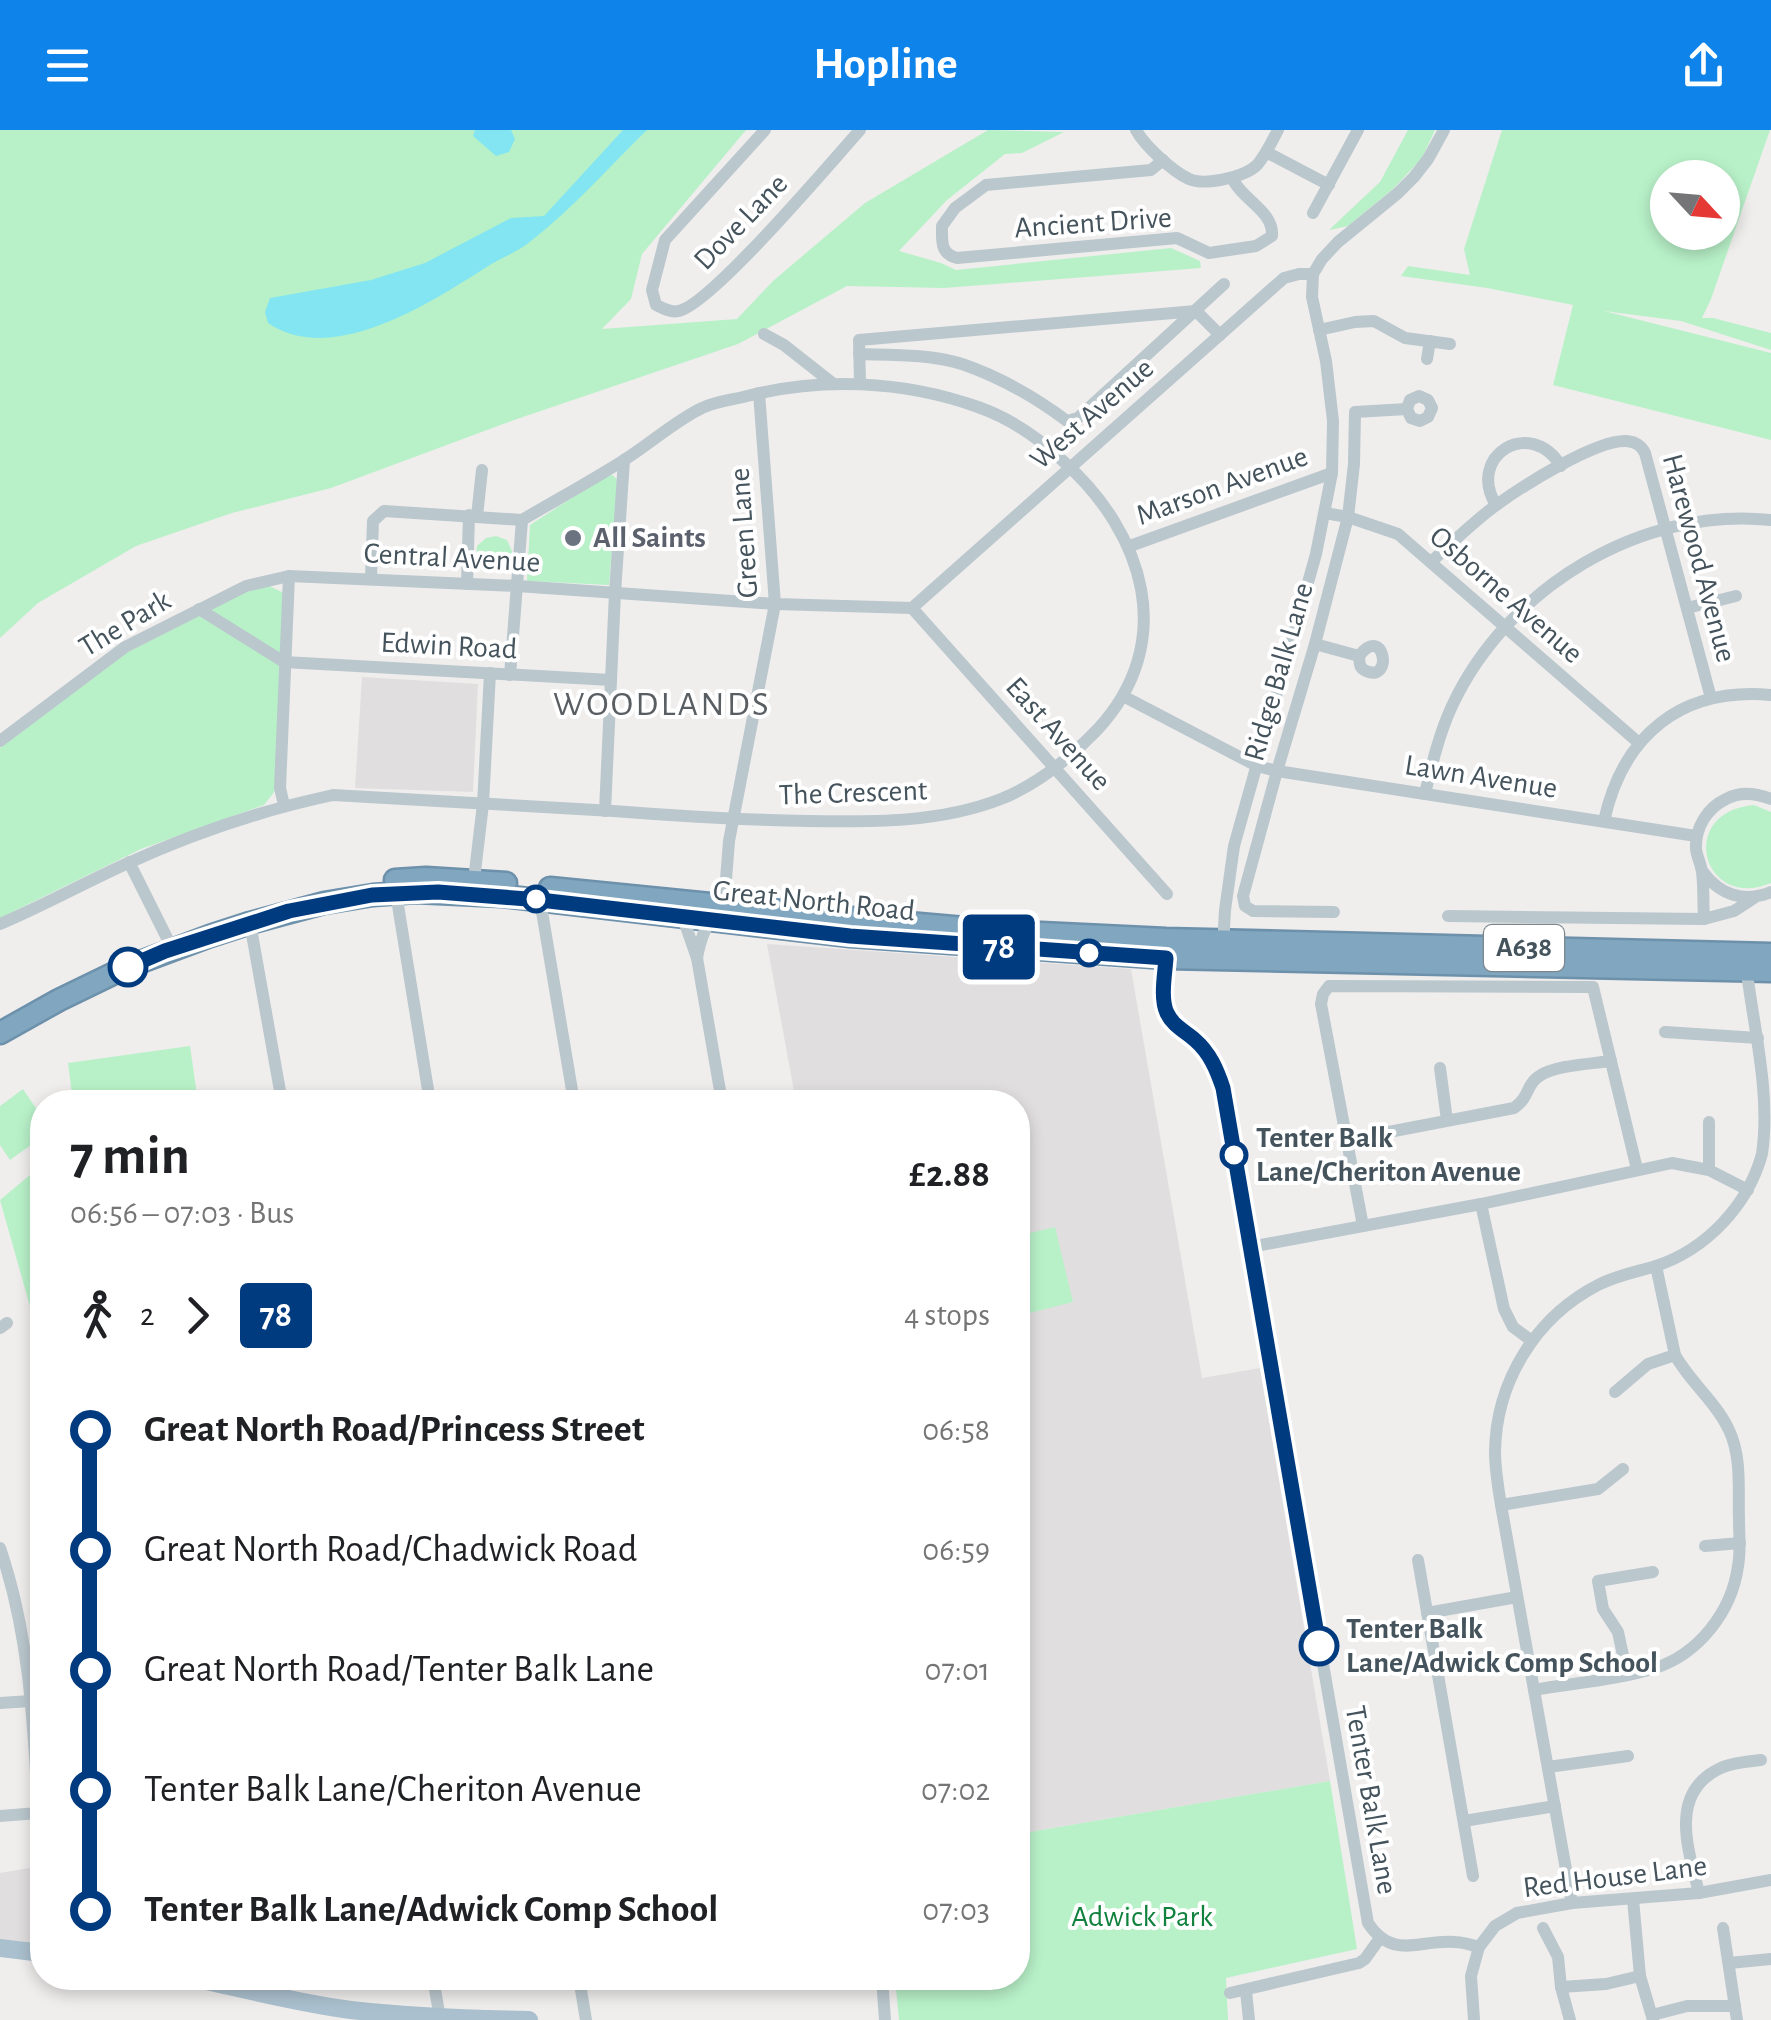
<!DOCTYPE html>
<meta charset="utf-8">
<style>
:root{--surface:#fff;--page:#f2f2f2;--text:#202124;--muted:#757577;--accent:#0e83e9}
body{margin:0;font-family:"Alegreya Sans",sans-serif;background:var(--page);color:var(--text);height:100vh;display:flex;flex-direction:column;font-size:38px;white-space:nowrap}
*{box-sizing:border-box;margin:0}
p{font-size:32px;color:var(--muted)}
.icon{flex:none;width:55px;height:55px;fill:none;stroke:currentColor;stroke-width:2;stroke-linecap:round;stroke-linejoin:round}
.map{position:relative;flex:1;overflow:hidden}
.drawer{position:absolute;left:30px;top:960px;width:1000px;height:900px;display:flex;flex-direction:column;background:var(--surface);border-radius:40px;box-shadow:0 5px 15px #0003}
.drawer>*{flex:none}
.badge{padding:0 20px;border-radius:8px;font-size:35px;line-height:65px}
.needle{width:65px;rotate:116deg}
.fabs{position:absolute;left:1650px;top:30px;display:grid;gap:20px}
.fabs a{display:grid;place-items:center;width:90px;height:90px;border-radius:50%;background:var(--surface);box-shadow:0 5px 15px #0003;font-size:50px}
.map>.badge{position:absolute;translate:-50% -50%;box-shadow:0 0 0 5px #fff}
.legs{display:flex;align-items:center;gap:15px;height:110px;padding:0 40px;font-size:32px}
.legs p{margin-inline-start:auto}
.headline{display:flex;align-items:center;justify-content:space-between;height:170px;padding:0 40px}
h1{font-size:55px;font-weight:600;line-height:75px}
ul{padding:0 40px;list-style:none}
li{display:flex;align-items:center;gap:35px;height:120px;font-size:38px}
li i{display:grid;place-items:center;width:15px;height:100%;margin:0 12px;background:currentColor}
li i::after{content:'';width:25px;height:25px;margin:-12px;border:8px solid;border-radius:50%;background:var(--surface)}
li p{margin-inline-start:auto}
li:first-child i{background:linear-gradient(#0000 50%,currentColor 0)}
li:last-child i{background:linear-gradient(currentColor 50%,#0000 0)}
header{display:flex;justify-content:space-between;align-items:center;height:130px;padding:0 40px;background:var(--accent);color:#fff;font-size:45px;font-weight:600}
.map>svg:first-child{display:block}
.education{fill:#e1dedf}
.green{fill:#b8f1c8;fill-rule:evenodd}
.water{fill:#82e5f1}
.lines{fill:none;stroke-linecap:round;stroke-linejoin:round}
.highway-casing{stroke:#6d91ab;stroke-width:25}
.minor{stroke:#bac7cd;stroke-width:12}
.major{stroke:#abc0ce;stroke-width:18}
.highway{stroke:#81a6bf;stroke-width:20}
.line-1-casing{stroke:#fff;stroke-width:22}
.line-1{stroke:#003b80;stroke-width:15}
.worship-dot{fill:#6b7280;stroke:#fff;stroke-width:4}
.stop-1-dot{fill:#fff;stroke:#003b80;stroke-width:5}
.labels{text-anchor:middle;dominant-baseline:central;stroke-width:8;stroke-linejoin:round;paint-order:stroke}
.shield{fill:#fff;stroke:#7c878d;stroke-width:2.5}
.shield-label{font-size:28px;font-weight:bold;fill:#44535c}
.street-label{font-size:30px;fill:#44535c;stroke:#fff}
.worship-label{font-size:30px;font-weight:bold;fill:#5b616d;stroke:#fff;text-anchor:start}
.stop-label{font-size:30px;font-weight:bold;fill:#44535c;stroke:#fff;text-anchor:start}
.park-label{font-size:30px;fill:#11813e;stroke:#fff}
.quarter-label{font-size:35px;letter-spacing:2.5px;fill:#595e63;stroke:#fff}
</style>
<header><svg class="icon" aria-label="menu" viewBox="0 0 24 24"><path d="M4 6h16M4 12h16M4 18h16"/></svg>Hopline<svg class="icon" aria-label="share" viewBox="0 0 24 24"><path d="M12 15V3M7 8l5-5 5 5M5 13v7h14v-7"/></svg></header>
<div class="map">
<svg width="1771" height="1890" viewBox="0 0 1771 1890">
<rect width="100%" height="100%" fill="#f0eded"/>
<!-- education -->
<g class="education">
<polygon points="362,547 478,554 473,662 355,658"/>
<polygon points="767,814 1131,839 1202,1248 1260,1238 1330,1651 1018,1704 1018,972 796,972"/>
<polygon points="35,1737 39,1811 34,1813 0,1809 0,1743"/>
</g>
<!-- green -->
<g class="green">
<polygon points="0,0 746,0 642,124 631,169 602,199 737,189 773,151 865,73 988,0 1064,2 1022,23 1005,24 947,70 899,121 941,133 956,140 1171,118 1200,131 1201,138 944,158 847,156 738,214 517,289 331,358 232,383 136,416 38,473 0,508"/>
<polygon points="1408,0 1435,0 1422,28 1394,58 1348,96 1329,100 1380,52"/>
<path d="M1502,0H1770L1711,169L1702,188H1713L1771,203V220L1681,191L1604,181L1771,223V310L1553,255L1573,175L1487,158L1401,146L1408,136L1470,145L1464,119ZM1668,48H1722V102H1668Z"/>
<polygon points="612,345 618,350 609,455 527,451 530,395 601,349"/>
<polygon points="496,406 507,410 512,421 510,441 476,439 477,416 486,408"/>
<polygon points="269,456 284,463 275,661 264,675 141,719 0,788 0,618 126,523 246,462"/>
<path d="M1754,675L1771,682V753C1703,782 1675,682 1754,675Z"/>
<polygon points="190,916 198,972 73,972 68,933"/>
<polygon points="23,959 42,987 42,1007 10,1030 0,1015 0,976"/>
<polygon points="42,1035 42,1198 35,1194 0,1070"/>
<polygon points="1055,1097 1073,1172 1018,1186 1018,1106"/>
<polygon points="1330,1651 1357,1819 1226,1848 1228,1890 899,1890 895,1848 1018,1848 1018,1704"/>
</g>
<!-- water -->
<g class="water">
<polygon points="475,0 511,0 515,9 509,22 496,26 473,6"/>
<path d="M623,0H647C609,37 573,78 531,111C518,122 500,128 485,138C430,173 332,237 268,193L265,182L270,168L371,150L425,133L511,88L544,86Z"/>
</g>
<g class="lines">
<defs>
<g id="highway">
<polyline points="395,750 426,748 506,753"/>
<polyline points="550,758 851,788 999,801 1166,809 1771,824"/>
<polyline points="0,903 59,870 127,837 210,806 250,793 324,773 373,765 416,762 502,766 850,806 1166,828 1771,841"/>
</g>
</defs>
<!-- highway casing -->
<use href="#highway" class="highway-casing"/>
<!-- minor -->
<g class="minor">
<path d="M765,0L665,110L652,160L656,175C662,178 671,183 678,181C709,177 833,30 860,0"/>
<path d="M1136,0C1145,16 1172,41 1189,49C1205,56 1245,47 1257,35C1266,25 1272,11 1278,0"/>
<polyline points="1266,22 1329,55"/>
<path d="M1163,30L1151,40L986,55L955,78L942,96C942,110 940,124 957,128L1177,108L1209,123L1256,116L1272,106C1274,81 1242,70 1232,48"/>
<polyline points="1313,83 1358,0"/>
<polyline points="1319,200 1355,192 1374,191 1405,208 1450,214"/>
<polyline points="764,204 784,215 831,252"/>
<path d="M859,224C892,225 930,224 962,234C1000,247 1035,267 1067,291L1078,288L1224,154"/>
<polyline points="1427,229 1430,211"/>
<polyline points="860,253 859,210 1196,181 1220,205"/>
<path d="M1496,375C1466,326 1530,286 1561,336"/>
<polyline points="1325,383 1348,387 1398,404 1639,613"/>
<polyline points="477,386 482,340"/>
<polyline points="1130,416 1332,343"/>
<path d="M1431,432C1452,413 1472,393 1495,376C1521,357 1596,309 1627,311C1636,312 1641,315 1645,323L1711,568"/>
<polyline points="371,448 373,391 384,381 522,390"/>
<polyline points="467,454 469,385"/>
<polyline points="912,478 1284,148 1299,144 1313,144"/>
<polyline points="912,478 1167,764"/>
<polyline points="1687,478 1736,466"/>
<polyline points="199,479 284,532 611,550"/>
<path d="M1315,514L1359,526C1384,493 1394,553 1366,541C1358,537 1360,533 1359,526"/>
<polyline points="510,545 522,390"/>
<polyline points="1123,566 1257,636 1277,641 1696,706"/>
<polyline points="0,611 125,517 246,456 289,446 517,456 775,474 912,478"/>
<path d="M1425,664C1432,634 1439,604 1452,576C1507,458 1641,376 1771,390"/>
<polyline points="284,675 280,658 289,446"/>
<polyline points="605,681 615,463 624,330"/>
<path d="M1604,691C1623,605 1681,557 1771,565"/>
<polyline points="129,732 167,808"/>
<path d="M1703,742C1720,765 1744,773 1771,762"/>
<polyline points="474,750 483,674 490,543"/>
<polyline points="395,757 430,972"/>
<polyline points="540,770 574,972"/>
<polyline points="1334,782 1253,781 1245,776 1243,766 1277,641 1315,514 1348,387 1354,334 1355,282 1407,279 1411,288 1420,291 1428,287 1432,278 1428,270 1419,266 1410,270 1407,279"/>
<polyline points="1448,786 1704,789 1734,781 1754,768"/>
<polyline points="683,788 697,828 722,972"/>
<path d="M1704,789C1703,774 1704,757 1702,742C1701,734 1697,727 1696,719C1695,698 1707,678 1726,669C1741,661 1756,663 1771,669"/>
<polyline points="250,793 282,972"/>
<path d="M0,794C43,776 84,753 126,734C192,704 262,680 333,665C426,671 520,675 613,681C678,686 743,690 808,691C874,692 939,693 1001,669C1038,654 1070,628 1097,600C1179,512 1144,403 1063,331C1039,308 1009,288 978,277C902,250 820,247 743,267C730,270 714,272 702,278C678,289 648,315 624,330C591,351 556,370 522,390"/>
<polyline points="1223,817 1225,780 1234,716 1316,424 1332,343 1333,291 1326,231 1312,167 1313,144 1322,129 1338,112 1398,63 1414,47 1428,29 1444,0"/>
<path d="M1164,821C1168,840 1158,865 1167,884C1173,896 1186,902 1196,910C1210,923 1217,940 1223,958L1368,1793C1393,1831 1420,1809 1455,1812C1463,1812 1471,1815 1479,1817"/>
<path d="M697,828C701,805 707,792 724,775L729,711L775,474L759,263"/>
<polyline points="1665,902 1758,908"/>
<polyline points="1440,938 1447,990"/>
<polyline points="1709,992 1709,1040"/>
<path d="M1347,1010L1514,978C1530,967 1526,955 1538,947C1554,935 1591,934 1611,931"/>
<polyline points="1481,1074 1504,1179 1513,1197 1532,1211"/>
<polyline points="1363,1096 1321,874 1323,864 1329,856 1593,857 1637,1039"/>
<polyline points="1250,1117 1481,1074 1672,1033 1709,1040 1748,1060"/>
<polyline points="0,1198 7,1193"/>
<polyline points="1615,1262 1648,1234 1675,1225"/>
<polyline points="1501,1375 1598,1359 1623,1339"/>
<polyline points="1705,1416 1740,1413"/>
<path d="M0,1418C36,1523 34,1634 42,1743"/>
<polyline points="1418,1430 1473,1746"/>
<polyline points="1427,1483 1517,1467"/>
<polyline points="1627,1544 1618,1502 1603,1479 1598,1451 1653,1442"/>
<path d="M1534,1560C1573,1553 1617,1550 1655,1538C1699,1524 1732,1481 1738,1436C1741,1421 1739,1406 1739,1390C1738,1361 1742,1327 1729,1300C1716,1272 1690,1252 1675,1225L1656,1136"/>
<polyline points="0,1573 31,1571"/>
<polyline points="1548,1637 1628,1626"/>
<polyline points="0,1686 38,1683"/>
<polyline points="1464,1691 1555,1676"/>
<path d="M1699,1763C1689,1722 1669,1667 1715,1641C1728,1633 1745,1632 1761,1630"/>
<polyline points="1633,1769 1640,1846 1653,1890"/>
<path d="M1572,1773L1501,1375C1498,1357 1495,1339 1495,1322C1496,1251 1536,1187 1598,1155C1617,1145 1636,1142 1656,1136C1707,1119 1748,1075 1762,1024C1771,962 1753,896 1746,835"/>
<polyline points="1543,1798 1558,1827 1561,1857 1570,1890"/>
<polyline points="1723,1798 1737,1890"/>
<polyline points="1729,1833 1771,1829"/>
<polyline points="433,1848 440,1888"/>
<polyline points="579,1848 586,1890"/>
<polyline points="882,1848 885,1890"/>
<polyline points="1561,1857 1606,1854 1640,1846"/>
<polyline points="1246,1861 1249,1890"/>
<polyline points="1230,1863 1359,1833 1365,1829 1380,1808"/>
<polyline points="1652,1885 1687,1876 1735,1876"/>
<polyline points="1474,1890 1471,1846 1479,1817 1495,1796 1517,1783 1572,1773 1699,1763 1771,1750"/>
</g>
<!-- major -->
<g class="major">
<polyline points="0,1818 42,1823"/>
<path d="M192,1848C245,1859 297,1873 351,1880C411,1887 469,1889 529,1890"/>
</g>
<!-- highway -->
<use href="#highway" class="highway"/>
</g>
<g class="lines">
<defs>
<path id="line-1" d="M128,837L165,821L289,781L372,765L438,762L540,770L850,806L1166,828C1165,844 1160,868 1167,883C1173,896 1185,901 1195,910C1210,923 1217,940 1223,958L1319,1516"/>
</defs>
<!-- line-1 casing -->
<use href="#line-1" class="line-1-casing"/>
<!-- line-1 -->
<use href="#line-1" class="line-1"/>
</g>
<!-- markers -->
<circle class="worship-dot" cx="573" cy="408" r="10"/>
<g class="stop-1-dot">
<circle cx="536" cy="769" r="12"/>
<circle cx="1089" cy="823" r="12"/>
<circle cx="128" cy="837" r="18"/>
<circle cx="1234" cy="1025" r="12"/>
<circle cx="1319" cy="1516" r="18"/>
</g>
<g class="labels">
<!-- shield labels -->
<rect class="shield" x="1484" y="795" width="80" height="46" rx="8"/>
<g class="shield-label">
<text x="1524" y="818">A638</text>
</g>
<!-- street labels -->
<g class="street-label">
<text transform="translate(741 92) rotate(-46)">Dove Lane</text>
<text transform="translate(1093 93) rotate(-4)">Ancient Drive</text>
<text transform="translate(1092 284) rotate(-41)">West Avenue</text>
<text transform="translate(1222 356) rotate(-20)">Marson Avenue</text>
<text transform="translate(744 403) rotate(-94)">Green Lane</text>
<text transform="translate(452 428) rotate(3)">Central Avenue</text>
<text transform="translate(1699 428) rotate(75)">Harewood Avenue</text>
<text transform="translate(1506 465) rotate(41)">Osborne Avenue</text>
<text transform="translate(125 494) rotate(-31)">The Park</text>
<text transform="translate(449 516) rotate(3)">Edwin Road</text>
<text transform="translate(1279 542) rotate(-74)">Ridge Balk Lane</text>
<text transform="translate(1058 604) rotate(48)">East Avenue</text>
<text transform="translate(1481 647) rotate(9)">Lawn Avenue</text>
<text transform="translate(853 663) rotate(-2)">The Crescent</text>
<text transform="translate(814 771) rotate(6)">Great North Road</text>
<text transform="translate(1371 1670) rotate(80)">Tenter Balk Lane</text>
<text transform="translate(1615 1747) rotate(-7)">Red House Lane</text>
</g>
<!-- worship labels -->
<g class="worship-label">
<text x="593" y="408">All Saints</text>
</g>
<!-- stop labels -->
<g class="stop-label">
<text x="1256" y="1008">Tenter Balk<tspan x="1256" dy="34">Lane/Cheriton Avenue</tspan></text>
<text x="1346" y="1499">Tenter Balk<tspan x="1346" dy="34">Lane/Adwick Comp School</tspan></text>
</g>
<!-- park labels -->
<g class="park-label">
<text x="1142" y="1787">Adwick Park</text>
</g>
<!-- quarter labels -->
<g class="quarter-label">
<text x="662" y="574">WOODLANDS</text>
</g>
</g>
</svg>
<div class="fabs">
<a><svg class="needle" viewBox="-14 -14 28 28"><path d="M0-13l5 13h-10z" fill="#e53935"/><path d="M0 13l5-13h-10z" fill="#757577"/></svg></a>
</div>
<b class="badge" style="left:999px;top:817px;background:#003b80;color:#fff">78</b>
<section class="drawer">
<div class="headline"><div><h1>7 min</h1><p>06:56 – 07:03 · Bus</p></div><b>£2.88</b></div>
<div class="legs"><svg class="icon" aria-label="walk" viewBox="0 0 24 24"><circle cx="13" cy="4" r="2"/><path d="M13 8l-2 6 4 7M11 14l-3 7M7 12l3-4h3l4 4"/></svg>2<svg class="icon" aria-label="forward" viewBox="0 0 24 24"><path d="M9 5l7 7-7 7"/></svg><b class="badge" style="background:#003b80;color:#fff">78</b><p>4 stops</p></div>
<ul>
<li><i style="color:#003b80"></i><b>Great North Road/Princess Street</b><p>06:58</p></li>
<li><i style="color:#003b80"></i><span>Great North Road/Chadwick Road</span><p>06:59</p></li>
<li><i style="color:#003b80"></i><span>Great North Road/Tenter Balk Lane</span><p>07:01</p></li>
<li><i style="color:#003b80"></i><span>Tenter Balk Lane/Cheriton Avenue</span><p>07:02</p></li>
<li><i style="color:#003b80"></i><b>Tenter Balk Lane/Adwick Comp School</b><p>07:03</p></li>
</ul>
</section>
</div>
